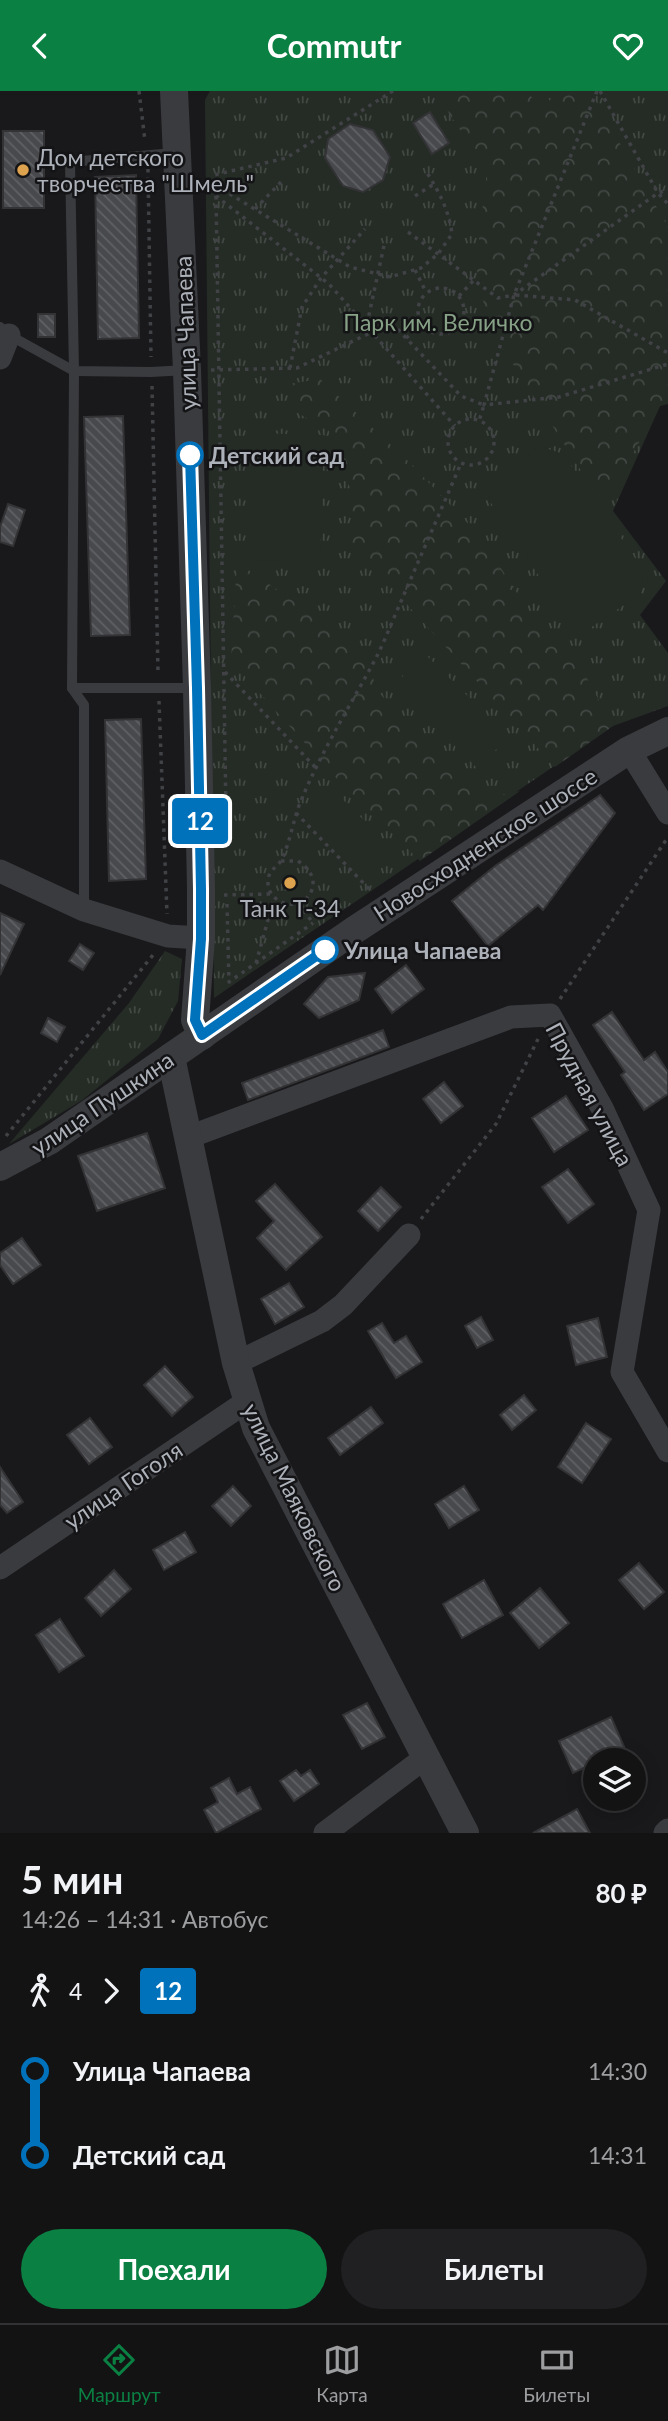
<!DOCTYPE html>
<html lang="ru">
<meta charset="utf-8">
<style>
:root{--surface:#131314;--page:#202022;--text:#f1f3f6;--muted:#9d9ea0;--line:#323234;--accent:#0b8043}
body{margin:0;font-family:Lato,sans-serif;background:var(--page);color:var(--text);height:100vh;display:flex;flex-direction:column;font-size:26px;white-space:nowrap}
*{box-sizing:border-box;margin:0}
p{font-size:23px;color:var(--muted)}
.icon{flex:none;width:38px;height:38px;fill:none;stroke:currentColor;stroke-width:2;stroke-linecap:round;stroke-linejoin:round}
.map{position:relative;height:1742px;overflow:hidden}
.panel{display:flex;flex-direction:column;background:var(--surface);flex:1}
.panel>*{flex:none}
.badge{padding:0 14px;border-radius:5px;font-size:24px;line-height:46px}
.buttons{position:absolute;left:583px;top:1657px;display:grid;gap:14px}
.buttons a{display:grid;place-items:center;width:63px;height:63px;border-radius:50%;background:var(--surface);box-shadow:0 4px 18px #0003,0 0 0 2px var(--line);font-size:35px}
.map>.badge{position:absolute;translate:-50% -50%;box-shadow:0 0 0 4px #fff}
.legs{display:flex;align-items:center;gap:10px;height:77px;padding:0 21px;font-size:23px}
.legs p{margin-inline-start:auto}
.headline{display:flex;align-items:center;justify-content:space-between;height:119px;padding:0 21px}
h1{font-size:38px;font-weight:700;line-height:52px}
.action{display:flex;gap:14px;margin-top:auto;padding:14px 21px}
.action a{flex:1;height:80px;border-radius:42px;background:var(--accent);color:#fff;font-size:28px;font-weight:700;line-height:80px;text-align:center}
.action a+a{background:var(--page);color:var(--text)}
ul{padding:0 21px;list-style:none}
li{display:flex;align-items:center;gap:24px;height:84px;font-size:26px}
li i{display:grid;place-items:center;width:10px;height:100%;margin:0 9px;background:currentColor}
li i::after{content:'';width:18px;height:18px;margin:-9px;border:5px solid;border-radius:50%;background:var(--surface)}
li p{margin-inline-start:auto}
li:first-child i{background:linear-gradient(#0000 50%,currentColor 0)}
li:last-child i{background:linear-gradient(currentColor 50%,#0000 0)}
header{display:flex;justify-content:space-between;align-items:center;height:91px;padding:0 21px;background:var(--accent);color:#fff;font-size:32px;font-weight:700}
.tabs{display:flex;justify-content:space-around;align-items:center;height:98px;border-top:2px solid var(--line);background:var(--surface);font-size:19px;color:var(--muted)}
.tabs a{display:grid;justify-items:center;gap:4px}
.tabs .current{color:var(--accent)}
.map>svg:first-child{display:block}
.grass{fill:url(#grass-tufts)}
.forest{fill:url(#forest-crowns)}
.garden{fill:#252c26}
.building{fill:url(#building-back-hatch);stroke:#333336;stroke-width:2}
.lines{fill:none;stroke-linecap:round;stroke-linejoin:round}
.path{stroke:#404246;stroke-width:3.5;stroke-dasharray:3.5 5;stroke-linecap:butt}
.service{stroke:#3a3b3f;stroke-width:10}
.minor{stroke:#3a3b3f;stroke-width:23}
.tertiary{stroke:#3a3b3f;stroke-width:28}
.line-1-casing{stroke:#fff;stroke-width:16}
.line-1{stroke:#0072bc;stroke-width:10}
.poi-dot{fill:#dda34f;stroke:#141416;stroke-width:2.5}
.stop-1-dot{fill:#fff;stroke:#0072bc;stroke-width:3.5}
.labels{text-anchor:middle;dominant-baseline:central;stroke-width:5;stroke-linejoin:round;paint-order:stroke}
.poi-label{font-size:23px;fill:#adb1b9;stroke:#141416;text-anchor:start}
.park-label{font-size:23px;fill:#86a186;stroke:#141416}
.street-label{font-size:23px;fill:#adb1b9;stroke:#141416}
.stop-label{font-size:23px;font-weight:bold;fill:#adb1b9;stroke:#141416;text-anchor:start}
</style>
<header><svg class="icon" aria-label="back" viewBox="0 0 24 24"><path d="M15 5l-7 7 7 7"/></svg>Commutr<svg class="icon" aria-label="heart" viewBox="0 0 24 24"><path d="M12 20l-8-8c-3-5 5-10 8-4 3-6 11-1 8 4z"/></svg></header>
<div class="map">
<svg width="668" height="1742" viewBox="0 0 668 1742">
<defs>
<pattern id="grass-tufts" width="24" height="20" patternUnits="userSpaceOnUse" patternTransform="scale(1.75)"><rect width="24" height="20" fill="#252c26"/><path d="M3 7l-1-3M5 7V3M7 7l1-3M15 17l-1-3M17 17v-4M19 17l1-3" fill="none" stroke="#424843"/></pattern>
<pattern id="forest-crowns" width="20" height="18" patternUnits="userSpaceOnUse" patternTransform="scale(1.75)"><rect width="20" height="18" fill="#252c26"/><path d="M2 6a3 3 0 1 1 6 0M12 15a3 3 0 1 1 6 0" fill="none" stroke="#424843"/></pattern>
<pattern id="building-back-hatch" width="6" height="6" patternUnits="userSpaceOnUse" patternTransform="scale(1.75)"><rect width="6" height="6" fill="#48494d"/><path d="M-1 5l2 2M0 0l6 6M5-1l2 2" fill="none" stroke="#606165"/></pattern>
</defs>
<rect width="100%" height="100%" fill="#19191b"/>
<!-- grass -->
<g class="grass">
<polygon points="210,0 668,0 668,313 660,315 613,420 666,490 640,524 668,562 668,615 613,635 214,907 205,9"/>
<polygon points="165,860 182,868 178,910 158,948 81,1010 9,1053 129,912"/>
</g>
<!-- forest -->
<g class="forest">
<polygon points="441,0 526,0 542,17 559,0 590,0 668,136 668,312 660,315 603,414 488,234 476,174 487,79 436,3"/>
<polygon points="320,288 405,367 480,445 544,543 571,558 613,635 555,676 352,453 350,397 329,340 298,322 288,293"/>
<polygon points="237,471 370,563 375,598 484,707 520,700 420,770 338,689 231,570"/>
</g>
<!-- garden -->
<g class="garden">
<polygon points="253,342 324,344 320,471 249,469"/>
<polygon points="540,355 563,363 644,480 640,503 590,537 570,532 489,409 496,387"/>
<polygon points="425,563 509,646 477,677 394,594"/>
<polygon points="331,697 385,750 360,775 306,722"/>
</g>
<!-- building -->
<g class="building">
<polygon points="430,21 449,52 432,63 413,32"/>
<polygon points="350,33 373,39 390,66 383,89 363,101 343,95 325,67 328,48"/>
<rect x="3" y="40" width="41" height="77"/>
<polygon points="136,84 139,247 98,248 95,86"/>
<rect x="38" y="223" width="17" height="23"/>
<polygon points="123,325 130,544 91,545 84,326"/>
<polygon points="8,413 25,419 13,455 0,451 0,436"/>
<polygon points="141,628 146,788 109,790 105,629"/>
<polygon points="600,704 615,722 543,819 538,814 488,855 452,810 495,775"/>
<polygon points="0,822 24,833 0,884"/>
<polygon points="80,853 94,862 83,879 69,870"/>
<polygon points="406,874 424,898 392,922 375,898"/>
<polygon points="365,882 359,909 319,927 304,913 328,886"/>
<polygon points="612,921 644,969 655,961 668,981 668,1003 644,1019 621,984 625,981 593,934"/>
<polygon points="48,927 65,936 57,951 41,942"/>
<polygon points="383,939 389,956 248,1009 242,992"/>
<polygon points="444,991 463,1015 441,1032 423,1008"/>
<polygon points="566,1005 588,1039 554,1061 532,1027"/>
<polygon points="147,1042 165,1097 97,1120 78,1065"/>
<polygon points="568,1078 594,1113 568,1132 542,1096"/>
<polygon points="275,1093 322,1146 286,1179 257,1147 274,1130 256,1110"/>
<polygon points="381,1096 401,1116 378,1140 358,1120"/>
<polygon points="22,1147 41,1174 13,1193 0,1174 0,1162"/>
<polygon points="289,1192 304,1216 275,1233 261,1208"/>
<polygon points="481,1226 493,1249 477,1257 465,1235"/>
<polygon points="598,1227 607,1266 576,1274 567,1235"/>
<polygon points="382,1232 394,1252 406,1245 422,1271 396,1287 368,1240"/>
<polygon points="165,1275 193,1306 172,1325 144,1294"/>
<polygon points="524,1304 536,1319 512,1339 500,1324"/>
<polygon points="371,1316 383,1332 340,1364 328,1347"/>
<polygon points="90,1327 112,1356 89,1373 67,1344"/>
<polygon points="586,1332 611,1348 582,1392 558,1376"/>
<polygon points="0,1376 23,1411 7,1422 0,1414"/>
<polygon points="233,1395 251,1415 231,1435 212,1415"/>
<polygon points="464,1395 479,1419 449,1437 435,1413"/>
<polygon points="185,1441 196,1461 164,1479 153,1459"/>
<polygon points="639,1472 664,1501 644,1518 619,1489"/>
<polygon points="114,1479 131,1498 101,1525 85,1507"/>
<polygon points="484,1489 503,1524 462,1547 443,1513"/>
<polygon points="540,1497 569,1532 539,1557 510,1522"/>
<polygon points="60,1528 84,1565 59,1581 36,1544"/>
<polygon points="367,1612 385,1646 362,1658 343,1624"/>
<polygon points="611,1626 625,1658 595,1670 595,1672 573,1682 559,1650"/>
<polygon points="296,1679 301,1685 310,1679 319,1693 294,1710 280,1690"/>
<polygon points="229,1687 237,1703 250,1696 261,1718 216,1742 204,1719 218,1711 211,1697"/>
<polygon points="577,1718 590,1742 533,1742"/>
</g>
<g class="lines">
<!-- path -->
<g class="path">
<polyline points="139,0 145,50"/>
<polyline points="393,0 286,67 214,84 216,105 329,193 455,335"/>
<polyline points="597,0 514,204 484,314 559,306 668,273"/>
<polyline points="600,0 658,102 668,113"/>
<polyline points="148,78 151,266"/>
<path d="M215,94L350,176L390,186L421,177L438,163L452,143C449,119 439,101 426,80"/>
<polyline points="216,105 226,721"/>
<polyline points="415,105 434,93"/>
<polyline points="255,118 281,91"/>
<polyline points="408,141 498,207 514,204 658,102 668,99"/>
<polyline points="415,179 426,201"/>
<circle cx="441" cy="220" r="23"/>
<polyline points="516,204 575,209 668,262"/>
<polyline points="459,205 474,189"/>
<polyline points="367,233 385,150"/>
<polyline points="406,247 421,235"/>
<polyline points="290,277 302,216 321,187 365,138"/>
<polyline points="211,279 297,277 372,241 388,228 461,305 484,314 479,330"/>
<polyline points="152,295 158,581"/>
<circle cx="471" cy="351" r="23"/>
<polyline points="225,581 315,676"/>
<polyline points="159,610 167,823"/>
<polyline points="296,722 372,801"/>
<path d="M281,770H298C309,777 317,788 311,801C300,823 266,813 268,789C269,778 279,775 282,768C290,751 293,730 300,712C321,661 350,615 376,567C387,545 396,521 406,499C424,457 443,415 461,372"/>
<polyline points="224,804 271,803"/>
<polyline points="227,813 229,891 313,832"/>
<polyline points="298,813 314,833"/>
<polyline points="256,872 274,807"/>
<polyline points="560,908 668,746"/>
<polyline points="6,1045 153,864"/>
<polyline points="421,1128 496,1033 538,948"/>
</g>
<!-- service -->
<g class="service">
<polyline points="0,236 9,244 74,280 151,281 187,279"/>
<polyline points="72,597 195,597"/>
<polyline points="84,818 84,614 72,597 74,280 70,71 174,62"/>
</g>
<!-- minor -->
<g class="minor">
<polyline points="0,267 9,244"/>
<polyline points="629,659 668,722"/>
<polyline points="0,780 84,819 168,845 201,847"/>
<polyline points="189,1046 511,926 550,924 602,1017 649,1119 622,1281 668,1360"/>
<polyline points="236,1272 322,1230 343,1214 409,1144"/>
<polyline points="0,1477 246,1311"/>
<polyline points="325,1742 426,1666"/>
<polyline points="665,1742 668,1739"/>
</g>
<!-- tertiary -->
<g class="tertiary">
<polyline points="174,0 187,279 197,597 201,798 201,847 195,929 202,945"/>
<polyline points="171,966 236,1272 256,1337 465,1742"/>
<polyline points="0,1076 49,1050 353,840 629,659 668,640"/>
</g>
</g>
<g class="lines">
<defs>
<polyline id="line-1" points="190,364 197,597 201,798 201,848 195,929 202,944 325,859"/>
</defs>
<!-- line-1 casing -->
<use href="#line-1" class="line-1-casing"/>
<!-- line-1 -->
<use href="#line-1" class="line-1"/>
</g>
<!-- markers -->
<g class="poi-dot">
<circle cx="23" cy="79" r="7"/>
<circle cx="290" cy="792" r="7"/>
</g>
<g class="stop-1-dot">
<circle cx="190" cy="364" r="12"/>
<circle cx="325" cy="859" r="12"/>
</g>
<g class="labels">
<!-- poi labels -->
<g class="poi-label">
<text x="37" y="66">Дом детского<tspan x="37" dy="26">творчества "Шмель"</tspan></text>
<text x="290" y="817" text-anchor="middle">Танк Т-34</text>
</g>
<!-- park labels -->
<g class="park-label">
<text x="438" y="231">Парк им. Величко</text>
</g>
<!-- street labels -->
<g class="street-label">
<text transform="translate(185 242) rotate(-92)">улица Чапаева</text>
<text transform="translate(485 753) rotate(-33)">Новосходненское шоссе</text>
<text transform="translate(590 1003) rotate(62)">Прудная улица</text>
<text transform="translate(102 1012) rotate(-34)">улица Пушкина</text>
<text transform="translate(123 1394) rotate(-34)">улица Гоголя</text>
<text transform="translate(295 1406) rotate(64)">улица Маяковского</text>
</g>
<!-- stop labels -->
<g class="stop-label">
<text x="209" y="364">Детский сад</text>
<text x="344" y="859">Улица Чапаева</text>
</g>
</g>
</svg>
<div class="buttons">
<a><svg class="icon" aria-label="layers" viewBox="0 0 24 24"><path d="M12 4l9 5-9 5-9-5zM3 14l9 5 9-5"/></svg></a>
</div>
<b class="badge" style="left:200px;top:730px;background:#0072bc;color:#fff">12</b>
</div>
<section class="panel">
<div class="headline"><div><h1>5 мин</h1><p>14:26 – 14:31 · Автобус</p></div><b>80 ₽</b></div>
<div class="legs"><svg class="icon" aria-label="walk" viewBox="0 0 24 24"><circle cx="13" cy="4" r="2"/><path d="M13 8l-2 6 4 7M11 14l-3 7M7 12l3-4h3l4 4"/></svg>4<svg class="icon" aria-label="forward" viewBox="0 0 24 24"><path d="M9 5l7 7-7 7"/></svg><b class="badge" style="background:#0072bc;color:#fff">12</b></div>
<ul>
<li><i style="color:#0072bc"></i><b>Улица Чапаева</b><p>14:30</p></li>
<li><i style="color:#0072bc"></i><b>Детский сад</b><p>14:31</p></li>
</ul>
<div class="action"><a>Поехали</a><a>Билеты</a></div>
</section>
<nav class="tabs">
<a class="current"><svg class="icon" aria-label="directions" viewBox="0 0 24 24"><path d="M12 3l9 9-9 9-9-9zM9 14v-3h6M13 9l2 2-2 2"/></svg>Маршрут</a>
<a><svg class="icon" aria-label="map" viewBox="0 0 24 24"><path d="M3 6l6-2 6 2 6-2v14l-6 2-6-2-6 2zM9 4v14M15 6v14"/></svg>Карта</a>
<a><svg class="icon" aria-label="tickets" viewBox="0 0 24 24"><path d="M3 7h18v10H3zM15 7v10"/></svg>Билеты</a>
</nav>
